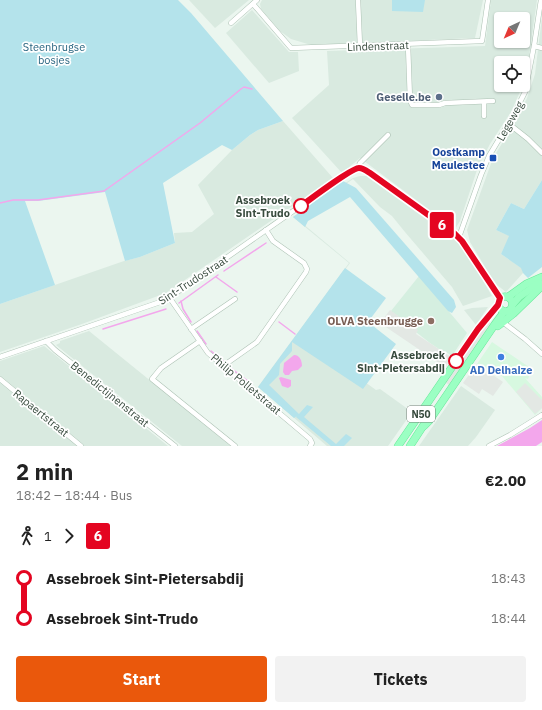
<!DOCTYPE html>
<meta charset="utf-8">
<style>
:root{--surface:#fff;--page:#f2f2f2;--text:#222;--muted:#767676;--accent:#ea580c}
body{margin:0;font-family:"IBM Plex Sans",sans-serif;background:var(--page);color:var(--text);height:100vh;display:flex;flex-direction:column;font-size:15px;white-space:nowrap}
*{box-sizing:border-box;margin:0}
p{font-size:13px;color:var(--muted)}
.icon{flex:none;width:22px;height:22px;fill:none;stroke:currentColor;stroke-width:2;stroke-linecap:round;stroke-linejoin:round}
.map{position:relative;height:446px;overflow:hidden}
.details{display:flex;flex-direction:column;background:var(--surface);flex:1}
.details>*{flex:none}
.badge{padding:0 8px;border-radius:3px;font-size:14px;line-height:26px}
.needle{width:26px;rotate:224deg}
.buttons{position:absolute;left:494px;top:12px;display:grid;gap:8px}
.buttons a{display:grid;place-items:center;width:36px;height:36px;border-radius:4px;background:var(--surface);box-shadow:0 1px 3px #0004;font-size:20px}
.map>.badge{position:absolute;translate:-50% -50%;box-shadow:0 0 0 2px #fff}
.legs{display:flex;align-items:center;gap:6px;height:44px;padding:0 16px;font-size:13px}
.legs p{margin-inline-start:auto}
.summary{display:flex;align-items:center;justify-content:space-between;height:68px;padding:0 16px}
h1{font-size:22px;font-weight:700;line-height:30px}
.cta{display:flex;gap:8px;margin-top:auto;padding:8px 16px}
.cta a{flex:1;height:46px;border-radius:4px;background:var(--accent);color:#fff;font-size:16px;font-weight:700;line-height:46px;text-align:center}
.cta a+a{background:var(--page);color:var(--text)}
ul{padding:0 16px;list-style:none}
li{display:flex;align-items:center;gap:14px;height:40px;font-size:15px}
li i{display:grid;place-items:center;width:6px;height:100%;margin:0 5px;background:currentColor}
li i::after{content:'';width:10px;height:10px;margin:-5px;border:3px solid;border-radius:50%;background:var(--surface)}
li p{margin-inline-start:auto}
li:first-child i{background:linear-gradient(#0000 50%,currentColor 0)}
li:last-child i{background:linear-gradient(currentColor 50%,#0000 0)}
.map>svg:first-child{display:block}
.residential{fill:#d9eae0;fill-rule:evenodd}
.commercial{fill:#d7f8e0}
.education{fill:#d5efe0}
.green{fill:#b4e3eb}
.parking{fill:#e3e8e4}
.water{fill:#f3a7ec}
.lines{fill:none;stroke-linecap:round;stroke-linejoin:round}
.stream{stroke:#f3a7ec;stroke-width:1.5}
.street-casing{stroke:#adc2b4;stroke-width:5.5}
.primary-casing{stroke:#67e899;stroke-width:8}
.street{stroke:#fff;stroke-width:4.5}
.primary{stroke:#9bffc3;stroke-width:7}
.line-1-casing{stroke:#fff;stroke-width:9}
.line-1{stroke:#e40521;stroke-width:6}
.service-dot{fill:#5c6f8a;stroke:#fff;stroke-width:1.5}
.transit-dot{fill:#1a4fb4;stroke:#fff;stroke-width:1.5}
.stop-1-dot{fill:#fff;stroke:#e40521;stroke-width:2}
.education-dot{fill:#8d6e63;stroke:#fff;stroke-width:1.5}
.shop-dot{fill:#3f7fe0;stroke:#fff;stroke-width:1.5}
.labels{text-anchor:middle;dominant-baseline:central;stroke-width:3.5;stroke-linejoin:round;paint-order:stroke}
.shield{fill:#fff;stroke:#748178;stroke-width:1}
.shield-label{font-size:10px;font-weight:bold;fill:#384b3e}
.street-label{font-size:11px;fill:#384b3e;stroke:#fff}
.park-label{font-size:11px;fill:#286580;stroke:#fff}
.service-label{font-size:11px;font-weight:bold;fill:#4e5e75;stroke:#fff;text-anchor:end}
.transit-label{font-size:11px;font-weight:bold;fill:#164399;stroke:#fff;text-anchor:end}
.stop-label{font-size:11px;font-weight:bold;fill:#384b3e;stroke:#fff;text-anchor:end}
.education-label{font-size:11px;font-weight:bold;fill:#785e54;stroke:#fff;text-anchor:end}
.shop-label{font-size:11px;font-weight:bold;fill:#366cbe;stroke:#fff}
</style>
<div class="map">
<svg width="542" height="446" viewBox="0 0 542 446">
<rect width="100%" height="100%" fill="#ebf6ef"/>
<!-- residential -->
<g class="residential">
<polygon points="189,0 249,0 215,28"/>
<polygon points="262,0 483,0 475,38 311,45 291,39 280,31 261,9 260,4"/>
<path d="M491,0H537L528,64L523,84V63H501V85H523L511,112L490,144L478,167L460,221L455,229L360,158L342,173L292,118L329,85L327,51L485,46ZM501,19H523V41H501Z"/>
<polygon points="252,10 289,52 298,52 299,71 269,83 226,33"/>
<polygon points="542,17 542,180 524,209 511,203 496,230 510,236 501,254 523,269 523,273 506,292 497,285 487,270 470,242 467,230 493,158 517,119 527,98 535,74"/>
<polygon points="283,121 333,178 166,293 82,324 0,352 0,304 124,261 140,257 175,243 174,233 192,232 214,214 198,185 232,150 250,135 258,130"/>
<polygon points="360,176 366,176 455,240 463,247 492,296 463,306 452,287 405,232 392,216 380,207 353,179 296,218 350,263 298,334 376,390 380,389 412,412 388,446 327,446 258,387 349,263 293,217 353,178"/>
<polygon points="488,307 476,325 464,310 472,308"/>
<polygon points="89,331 231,446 182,446 56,345 60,343 60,341"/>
<polygon points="44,346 168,446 0,446 0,361"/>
<polygon points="461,386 495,410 476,437 468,446 419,446"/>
</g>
<!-- commercial -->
<polygon class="commercial" points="492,342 532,369 528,379 525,378 542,397 542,408 535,415 502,376 477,364"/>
<!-- education -->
<polygon class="education" points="419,276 467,333 452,356 446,352 445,353 430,343 416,332 417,330 391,311"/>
<!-- green -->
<g class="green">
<polygon points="0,0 178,0 191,13 283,121 258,130 250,135 232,150 222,145 163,183 175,243 140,257 125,261 105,192 38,201 25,201 55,285 0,304"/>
<polygon points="392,0 425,0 423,12 392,11"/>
<polygon points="542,180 542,267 528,278 523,273 521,268 501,254 509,236 496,230 511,203 524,209"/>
<polygon points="343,181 356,188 454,300 456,307 452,313 448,311 350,197 308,221 305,227 293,217"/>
<polygon points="345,268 386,298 368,322 396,344 363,389 292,342 292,351 280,364 279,375 269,385 299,414 307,405 313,407 304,417 336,444 346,434 352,438 344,446 331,446 296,417 297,416 294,418 258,387"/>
</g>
<!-- parking -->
<g class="parking">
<polygon points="390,310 418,330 416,334 451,357 445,367 380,323"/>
<polygon points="488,321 492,325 450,386 444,381"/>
<polygon points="477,364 503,382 493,396 482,389 479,394 463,383"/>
<polygon points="525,383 542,400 542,408 535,414 516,392"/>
</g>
<!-- water -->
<g class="water">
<path d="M294,355C300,355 302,361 302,366L298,370L292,371L289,375H285L283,372L284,363Z"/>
<polygon points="281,377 291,380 291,386 288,388 282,386 279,378"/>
<polygon points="542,420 542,442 536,446 497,446 530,428"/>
</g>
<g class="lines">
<!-- stream -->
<g class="stream">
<polyline points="0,203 13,200 38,200 104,191 200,123 241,89 244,87 252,89"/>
<polyline points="224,271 266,243"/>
<polyline points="216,277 237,292"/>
<polyline points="181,301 183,309 191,322"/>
<polyline points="179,303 218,275"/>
<polyline points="279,322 295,334"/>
<polyline points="103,329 166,309"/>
<polyline points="197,331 206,344"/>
<polyline points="211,351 223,361"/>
<polyline points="232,369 249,382"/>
</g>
<defs>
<g id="street">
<polyline points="358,0 360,46"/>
<polyline points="253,4 291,48 482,41 488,0"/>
<polyline points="231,23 257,0"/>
<polyline points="408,45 410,100 412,105 439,105 445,103 493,101"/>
<polyline points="534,46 542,48"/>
<polyline points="484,102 484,116"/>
<polyline points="509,124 528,139 542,153"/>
<polyline points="358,168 360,163 388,135"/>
<polyline points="459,237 481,175 489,156 513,116 525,92 534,46 541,0"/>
<polyline points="169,297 208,353 310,439 312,443 310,446"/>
<polyline points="504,323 525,339 542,354"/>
<polyline points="191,329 235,299"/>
<polyline points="46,341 55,350 175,446"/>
<polyline points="200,341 161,368 152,379 235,446"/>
<path d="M0,357L166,300L349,172C358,167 362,167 370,173L459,237L468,248L500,298"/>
<polyline points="223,366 257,342 306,272 307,269 304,263 273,241 266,230"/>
<polyline points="0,379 81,446"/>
<polyline points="489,446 510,435 542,415"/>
</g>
<g id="primary">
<polyline points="508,297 526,284 542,277"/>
<polyline points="513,304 519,297 539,283"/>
<polyline points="498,326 513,314 542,286"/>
<polyline points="424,426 429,421 495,324 504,312"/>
<path d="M398,446L478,329L498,305L500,298C509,293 516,302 510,310C505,313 500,311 498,305"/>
<polyline points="410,446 425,423"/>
</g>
</defs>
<!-- street casing -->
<use href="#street" class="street-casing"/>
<!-- primary casing -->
<use href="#primary" class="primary-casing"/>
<!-- street -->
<use href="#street" class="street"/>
<!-- primary -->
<use href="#primary" class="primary"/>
</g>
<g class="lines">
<defs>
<path id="line-1" d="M301,206C309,200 352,168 359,168C363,168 367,171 370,173L455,234L462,241L500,298L498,305L478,329L456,361"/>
</defs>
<!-- line-1 casing -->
<use href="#line-1" class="line-1-casing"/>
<!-- line-1 -->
<use href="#line-1" class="line-1"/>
</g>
<!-- markers -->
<circle class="service-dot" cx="439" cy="97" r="4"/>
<rect class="transit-dot" x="489" y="154" width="8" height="8" rx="2"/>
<g class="stop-1-dot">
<circle cx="301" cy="206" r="7"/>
<circle cx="456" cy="361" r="7"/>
</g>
<circle class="education-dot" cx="431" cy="321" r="4"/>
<circle class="shop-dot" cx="501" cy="357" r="4"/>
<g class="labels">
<!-- shield labels -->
<rect class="shield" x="407" y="406" width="28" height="16" rx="3"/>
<g class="shield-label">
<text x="421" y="414">N50</text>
</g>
<!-- street labels -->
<g class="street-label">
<text transform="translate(378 46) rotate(-2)">Lindenstraat</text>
<text transform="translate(510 121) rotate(-61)">Legeweg</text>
<text transform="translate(193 280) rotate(-33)">Sint-Trudostraat</text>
<text transform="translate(246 384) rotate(40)">Philip Polletstraat</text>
<text transform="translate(110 394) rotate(39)">Benedictijnenstraat</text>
<text transform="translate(41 413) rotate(39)">Rapaertstraat</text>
</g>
<!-- park labels -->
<g class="park-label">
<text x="54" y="47">Steenbrugse<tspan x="54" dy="13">bosjes</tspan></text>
</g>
<!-- service labels -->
<g class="service-label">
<text x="431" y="97">Geselle.be</text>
</g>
<!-- transit labels -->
<g class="transit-label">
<text x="485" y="152">Oostkamp<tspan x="485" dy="13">Meulestee</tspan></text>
</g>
<!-- stop labels -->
<g class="stop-label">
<text x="290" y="200">Assebroek<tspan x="290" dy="13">Sint-Trudo</tspan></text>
<text x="445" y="355">Assebroek<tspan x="445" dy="13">Sint-Pietersabdij</tspan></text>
</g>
<!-- education labels -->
<g class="education-label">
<text x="423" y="321">OLVA Steenbrugge</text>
</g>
<!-- shop labels -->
<g class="shop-label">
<text x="501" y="370">AD Delhaize</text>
</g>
</g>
</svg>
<div class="buttons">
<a><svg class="needle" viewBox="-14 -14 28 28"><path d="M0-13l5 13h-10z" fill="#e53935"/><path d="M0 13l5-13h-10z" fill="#767676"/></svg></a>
<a><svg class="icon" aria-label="locate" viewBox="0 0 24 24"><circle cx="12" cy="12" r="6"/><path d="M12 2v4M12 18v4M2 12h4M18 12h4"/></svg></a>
</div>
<b class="badge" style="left:442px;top:225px;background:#e40521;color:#fff">6</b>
</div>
<section class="details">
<div class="summary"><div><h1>2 min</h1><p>18:42 – 18:44 · Bus</p></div><b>€2.00</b></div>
<div class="legs"><svg class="icon" aria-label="walk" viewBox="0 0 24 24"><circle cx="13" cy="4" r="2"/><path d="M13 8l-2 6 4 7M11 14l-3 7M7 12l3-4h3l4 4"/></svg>1<svg class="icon" aria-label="forward" viewBox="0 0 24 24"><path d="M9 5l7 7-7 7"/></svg><b class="badge" style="background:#e40521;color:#fff">6</b></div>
<ul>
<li><i style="color:#e40521"></i><b>Assebroek Sint-Pietersabdij</b><p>18:43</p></li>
<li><i style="color:#e40521"></i><b>Assebroek Sint-Trudo</b><p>18:44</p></li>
</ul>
<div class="cta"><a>Start</a><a>Tickets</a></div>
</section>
